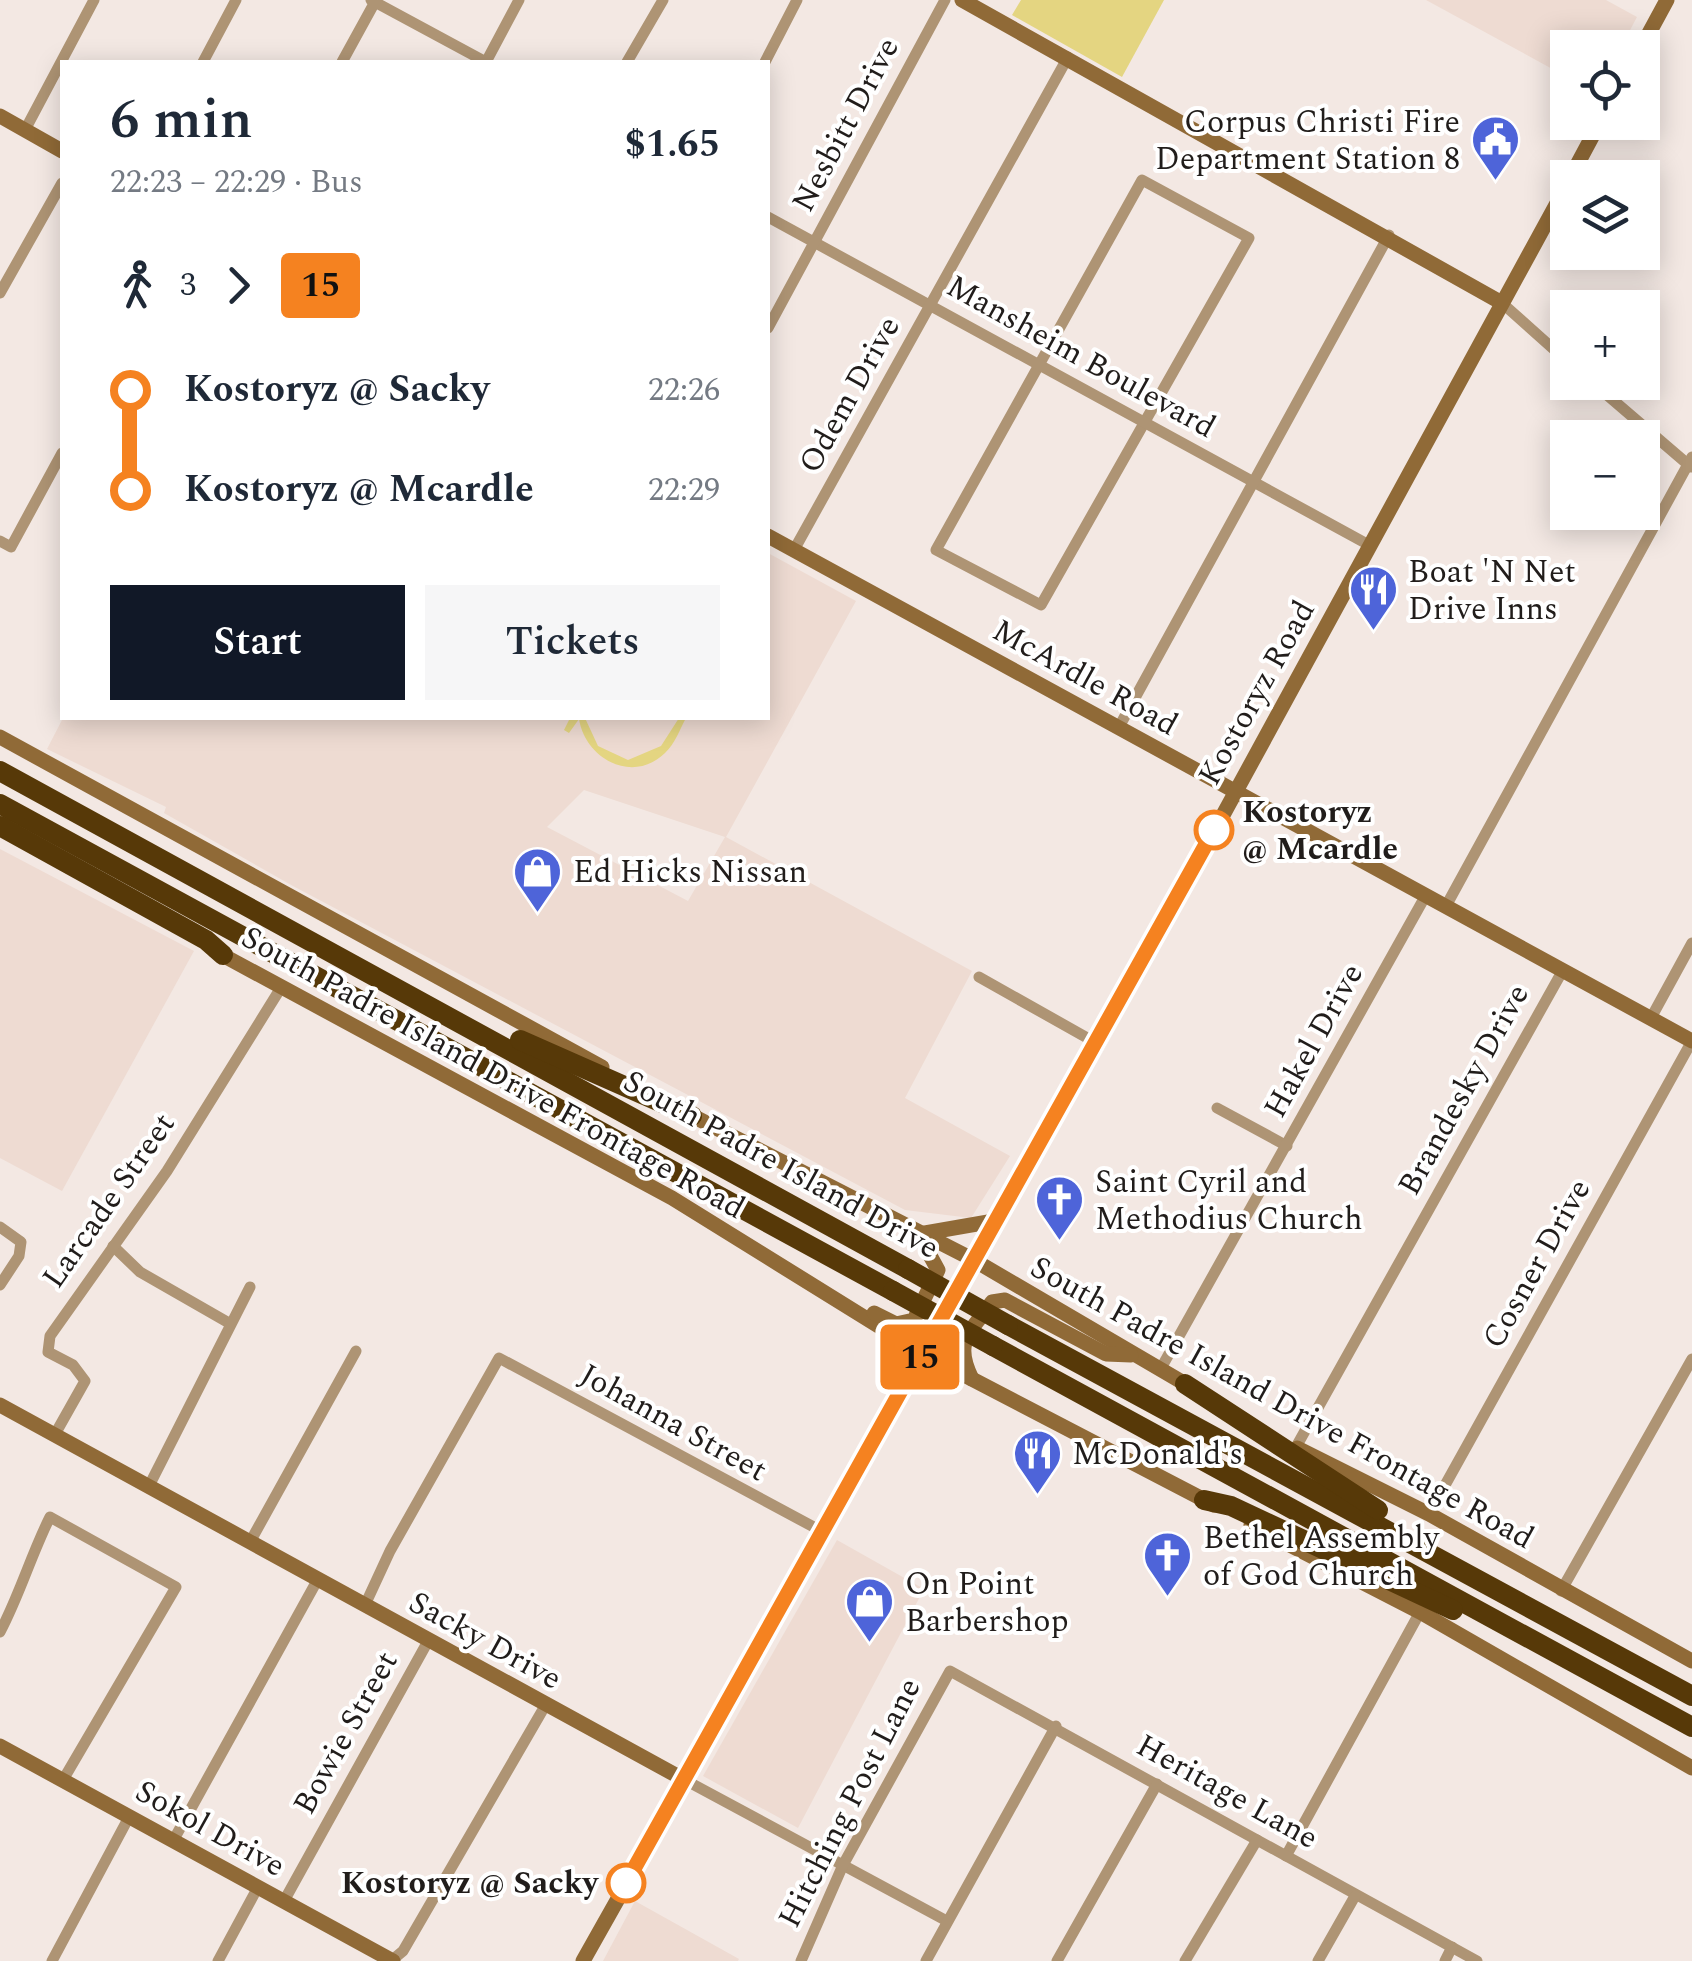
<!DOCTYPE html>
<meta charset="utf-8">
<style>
:root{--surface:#fff;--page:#f6f6f7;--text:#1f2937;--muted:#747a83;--accent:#111827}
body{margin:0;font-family:Spectral,serif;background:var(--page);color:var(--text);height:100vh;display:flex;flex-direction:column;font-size:38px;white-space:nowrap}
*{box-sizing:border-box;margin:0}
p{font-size:32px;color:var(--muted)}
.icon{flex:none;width:55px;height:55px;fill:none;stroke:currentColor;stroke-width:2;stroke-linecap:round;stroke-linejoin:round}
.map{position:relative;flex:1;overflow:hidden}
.panel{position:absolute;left:60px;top:60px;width:710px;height:660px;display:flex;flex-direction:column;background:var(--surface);border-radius:0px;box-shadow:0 5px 25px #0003}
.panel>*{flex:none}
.badge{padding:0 20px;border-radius:8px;font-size:35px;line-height:65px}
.fabs{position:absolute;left:1550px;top:30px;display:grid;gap:20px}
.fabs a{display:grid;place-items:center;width:110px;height:110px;border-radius:0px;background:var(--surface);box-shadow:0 5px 25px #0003;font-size:50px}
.map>.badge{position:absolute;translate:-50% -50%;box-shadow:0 0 0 5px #fff}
.legs{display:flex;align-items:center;gap:15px;height:110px;padding:0 50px;font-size:32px}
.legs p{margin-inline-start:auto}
.summary{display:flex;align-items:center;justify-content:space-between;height:170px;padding:0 50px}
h1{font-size:55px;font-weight:600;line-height:75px}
.primary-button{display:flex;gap:20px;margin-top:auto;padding:20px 50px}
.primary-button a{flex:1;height:115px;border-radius:0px;background:var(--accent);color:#fff;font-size:40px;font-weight:600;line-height:115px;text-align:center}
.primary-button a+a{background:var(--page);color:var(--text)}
ul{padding:0 50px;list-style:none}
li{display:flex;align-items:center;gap:35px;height:100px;font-size:38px}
li i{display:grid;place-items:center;width:15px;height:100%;margin:0 12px;background:currentColor}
li i::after{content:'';width:25px;height:25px;margin:-12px;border:8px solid;border-radius:50%;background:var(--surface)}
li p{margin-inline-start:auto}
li:first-child i{background:linear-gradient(#0000 50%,currentColor 0)}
li:last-child i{background:linear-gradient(currentColor 50%,#0000 0)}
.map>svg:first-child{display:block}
.built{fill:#eedbd2;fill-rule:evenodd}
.green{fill:#e4d581}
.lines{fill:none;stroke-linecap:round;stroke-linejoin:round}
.street{stroke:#ae9474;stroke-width:11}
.secondary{stroke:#906a37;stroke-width:15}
.highway{stroke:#573908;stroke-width:20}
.highway-bridge{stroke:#573908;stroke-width:20}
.line-1-casing{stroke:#fff;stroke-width:22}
.line-1{stroke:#f58220;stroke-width:15}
.stop-1-dot{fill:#fff;stroke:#f58220;stroke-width:5}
.labels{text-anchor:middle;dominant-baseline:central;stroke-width:8;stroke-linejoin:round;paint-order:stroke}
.poi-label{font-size:32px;fill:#211d1b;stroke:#fff;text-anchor:start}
.street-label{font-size:32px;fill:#211d1b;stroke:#fff}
.stop-label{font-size:32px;font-weight:bold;fill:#211d1b;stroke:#fff;text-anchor:start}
</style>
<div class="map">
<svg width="1692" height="1961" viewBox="0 0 1692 1961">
<rect width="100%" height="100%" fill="#f3e8e3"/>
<!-- built -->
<g class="built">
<polygon points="1426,0 1606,0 1637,17 1621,47 1568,48 1567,77"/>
<path d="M768,553L856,601L726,837L972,971L905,1098L1010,1156L971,1218L905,1210L293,886L164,813L166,807L47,749L63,718H768ZM584,790L725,837L688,901L547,827Z"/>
<polygon points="0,849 194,951 62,1191 0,1158"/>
<polygon points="837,1540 924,1589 798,1828 703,1776"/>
<polygon points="635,1901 739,1959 738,1961 603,1961"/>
</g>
<!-- green -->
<g class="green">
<polygon points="1021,0 1164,0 1122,77 1012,15"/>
<path d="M570,718H585L598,746L628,760L661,746L679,718H686C680,729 675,744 665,753C632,785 585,758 579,719L569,733L564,730Z"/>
</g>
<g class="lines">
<!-- street -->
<g class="street">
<polyline points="371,0 486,62"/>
<polyline points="203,62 236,0"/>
<polyline points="342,62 376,0"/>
<polyline points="486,62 519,0"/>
<polyline points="627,62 663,0"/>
<polyline points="765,62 797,0"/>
<polyline points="25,130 94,0"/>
<polygon points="1142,180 1249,238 1041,605 936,550"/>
<polyline points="768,217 1369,545"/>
<polyline points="0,293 62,183"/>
<polyline points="1502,303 1568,362"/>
<polyline points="768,328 945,0"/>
<polyline points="1592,382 1691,467"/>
<polyline points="0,541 11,547 62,453"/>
<polyline points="794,550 1068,57"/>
<polyline points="1119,727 1389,235"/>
<polyline points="1446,906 1692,457"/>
<polyline points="979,977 1098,1044"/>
<polyline points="1651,1018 1692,943"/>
<polyline points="1217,1108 1287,1146"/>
<polyline points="0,1227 21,1242 19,1256 0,1285"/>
<polyline points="113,1246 140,1272 229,1323"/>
<polyline points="1160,1370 1426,895"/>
<polyline points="54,1436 85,1381 73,1365 48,1352 50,1336 167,1171 282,986"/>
<polyline points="1296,1447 1563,970"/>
<polyline points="149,1486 250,1287"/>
<polyline points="1429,1514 1692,1041"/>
<polyline points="250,1542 356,1351"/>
<polyline points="1561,1591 1692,1359"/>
<polyline points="365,1605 390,1551 499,1358 823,1532"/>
<path d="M0,1632C20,1594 31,1555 50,1517L176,1587L63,1780"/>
<polyline points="683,1779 945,1920"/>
<polyline points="173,1841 318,1579"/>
<polyline points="1286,1856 1420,1612"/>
<polyline points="284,1901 427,1643"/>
<polyline points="52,1961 129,1817"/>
<polyline points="218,1961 258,1887"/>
<polyline points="391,1961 403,1951 545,1706"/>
<polyline points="801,1961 843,1865 950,1671 1477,1961"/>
<polyline points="926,1961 1056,1726"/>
<polyline points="1057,1961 1157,1784"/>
<polyline points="1185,1961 1257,1840"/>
<polyline points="1318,1961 1355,1896"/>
<polyline points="1445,1961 1452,1947"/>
</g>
<!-- secondary -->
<g class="secondary">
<polyline points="962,0 1502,303"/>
<polyline points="1641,48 1667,0"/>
<polyline points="0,116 62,151"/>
<polyline points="1570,178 1600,122"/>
<polyline points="768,536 1692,1041"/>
<polyline points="0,737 602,1067"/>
<polyline points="215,951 672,1198 922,1353 1214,1505"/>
<polyline points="683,1111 972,1259 1194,1389"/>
<polyline points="925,1233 994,1221"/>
<polyline points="874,1313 896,1324 914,1320 938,1270 920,1237"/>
<path d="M972,1379C953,1341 970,1333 992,1302L1005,1300L1106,1354L1131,1355"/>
<polyline points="0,1405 683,1779"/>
<polyline points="1297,1448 1429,1514 1692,1661"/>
<polyline points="1251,1525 1420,1612 1692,1768"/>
<polyline points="0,1746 393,1961"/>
<polyline points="583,1961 891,1414 972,1259 1098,1044 1568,183"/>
</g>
<!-- highway -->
<g class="highway">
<polyline points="0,771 908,1269"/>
<polyline points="0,804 893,1291"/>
<polyline points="0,826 206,940 223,955"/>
<polyline points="520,1040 692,1116"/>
<polyline points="1008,1325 1692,1696"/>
<polyline points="993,1346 1692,1727"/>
<polyline points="1185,1384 1378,1510"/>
<polyline points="1204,1500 1231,1506 1453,1610"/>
</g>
<!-- highway-bridge -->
<g class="highway-bridge">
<polyline points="908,1269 1008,1325"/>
<polyline points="893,1291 993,1346"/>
</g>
</g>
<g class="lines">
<defs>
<polyline id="line-1" points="626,1883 1214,830"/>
</defs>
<!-- line-1 casing -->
<use href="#line-1" class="line-1-casing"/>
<!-- line-1 -->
<use href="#line-1" class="line-1"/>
</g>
<!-- icons -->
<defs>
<symbol id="civic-pin" viewBox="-11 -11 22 30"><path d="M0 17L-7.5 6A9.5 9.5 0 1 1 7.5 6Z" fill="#4e64d9" stroke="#fff"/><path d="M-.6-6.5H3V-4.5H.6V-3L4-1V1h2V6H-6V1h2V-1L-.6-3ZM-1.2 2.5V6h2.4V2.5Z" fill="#fff"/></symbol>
<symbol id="restaurant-pin" viewBox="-11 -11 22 30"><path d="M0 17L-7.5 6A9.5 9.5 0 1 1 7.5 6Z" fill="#4e64d9" stroke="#fff"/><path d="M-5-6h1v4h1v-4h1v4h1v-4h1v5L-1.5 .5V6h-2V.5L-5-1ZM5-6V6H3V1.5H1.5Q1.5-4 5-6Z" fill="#fff"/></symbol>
<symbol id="shop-pin" viewBox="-11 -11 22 30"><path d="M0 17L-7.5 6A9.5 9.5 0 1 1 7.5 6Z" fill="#4e64d9" stroke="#fff"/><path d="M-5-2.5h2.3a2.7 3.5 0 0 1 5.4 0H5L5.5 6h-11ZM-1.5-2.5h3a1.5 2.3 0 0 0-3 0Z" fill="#fff"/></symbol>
<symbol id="church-pin" viewBox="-11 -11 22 30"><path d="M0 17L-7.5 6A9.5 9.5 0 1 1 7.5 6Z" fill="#4e64d9" stroke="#fff"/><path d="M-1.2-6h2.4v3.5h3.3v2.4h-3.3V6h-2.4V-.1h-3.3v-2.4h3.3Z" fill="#fff"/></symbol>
</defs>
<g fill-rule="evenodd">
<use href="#civic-pin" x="1468" y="112" width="55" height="75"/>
<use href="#restaurant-pin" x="1346" y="562" width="55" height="75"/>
<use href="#shop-pin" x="510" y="844" width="55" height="75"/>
<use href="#church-pin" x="1032" y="1172" width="55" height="75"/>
<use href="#restaurant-pin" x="1010" y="1426" width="55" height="75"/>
<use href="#church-pin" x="1140" y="1528" width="55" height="75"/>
<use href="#shop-pin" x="842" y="1574" width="55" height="75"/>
</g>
<!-- markers -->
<g class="stop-1-dot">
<circle cx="1214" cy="830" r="18"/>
<circle cx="626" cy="1883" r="18"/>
</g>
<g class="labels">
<!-- poi labels -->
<g class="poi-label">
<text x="1460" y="122" text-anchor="end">Corpus Christi Fire<tspan x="1460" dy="37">Department Station 8</tspan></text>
<text x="1408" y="572">Boat 'N Net<tspan x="1408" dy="37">Drive Inns</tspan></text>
<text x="573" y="872">Ed Hicks Nissan</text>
<text x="1095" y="1182">Saint Cyril and<tspan x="1095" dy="37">Methodius Church</tspan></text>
<text x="1072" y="1454">McDonald's</text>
<text x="1203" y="1538">Bethel Assembly<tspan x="1203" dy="37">of God Church</tspan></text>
<text x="905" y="1584">On Point<tspan x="905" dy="37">Barbershop</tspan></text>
</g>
<!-- street labels -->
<g class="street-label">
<text transform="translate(846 125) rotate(-62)">Nesbitt Drive</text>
<text transform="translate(1081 357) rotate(29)">Mansheim Boulevard</text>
<text transform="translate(850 395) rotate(-61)">Odem Drive</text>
<text transform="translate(1085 678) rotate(29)">McArdle Road</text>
<text transform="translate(1257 693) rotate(-61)">Kostoryz Road</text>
<text transform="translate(1314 1041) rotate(-61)">Hakel Drive</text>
<text transform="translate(493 1073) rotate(29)">South Padre Island Drive Frontage Road</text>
<text transform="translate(1464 1090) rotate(-61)">Brandesky Drive</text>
<text transform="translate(781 1165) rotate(29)">South Padre Island Drive</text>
<text transform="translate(109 1201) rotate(-55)">Larcade Street</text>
<text transform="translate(1537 1264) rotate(-61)">Cosner Drive</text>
<text transform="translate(1282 1403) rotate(29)">South Padre Island Drive Frontage Road</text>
<text transform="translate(673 1423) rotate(29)">Johanna Street</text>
<text transform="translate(485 1641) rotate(29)">Sacky Drive</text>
<text transform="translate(346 1733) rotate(-61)">Bowie Street</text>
<text transform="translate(1227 1792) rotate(29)">Heritage Lane</text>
<text transform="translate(850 1803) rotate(-63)">Hitching Post Lane</text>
<text transform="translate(210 1829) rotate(29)">Sokol Drive</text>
</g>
<!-- stop labels -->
<g class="stop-label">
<text x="1242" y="812">Kostoryz<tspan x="1242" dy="37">@ Mcardle</tspan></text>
<text x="598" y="1883" text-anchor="end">Kostoryz @ Sacky</text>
</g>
</g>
</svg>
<div class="fabs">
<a><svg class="icon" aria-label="locate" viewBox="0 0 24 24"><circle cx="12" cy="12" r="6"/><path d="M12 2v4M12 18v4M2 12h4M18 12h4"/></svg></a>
<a><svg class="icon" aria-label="layers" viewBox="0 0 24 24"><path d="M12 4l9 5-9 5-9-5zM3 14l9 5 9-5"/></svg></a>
<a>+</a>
<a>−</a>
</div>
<b class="badge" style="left:920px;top:1357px;background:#f58220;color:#111">15</b>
<section class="panel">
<div class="summary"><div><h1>6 min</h1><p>22:23 – 22:29 · Bus</p></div><b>$1.65</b></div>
<div class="legs"><svg class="icon" aria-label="walk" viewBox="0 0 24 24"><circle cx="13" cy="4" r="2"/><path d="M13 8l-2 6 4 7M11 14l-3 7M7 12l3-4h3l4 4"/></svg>3<svg class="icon" aria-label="forward" viewBox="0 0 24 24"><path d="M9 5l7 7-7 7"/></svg><b class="badge" style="background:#f58220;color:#111">15</b></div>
<ul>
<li><i style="color:#f58220"></i><b>Kostoryz @ Sacky</b><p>22:26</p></li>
<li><i style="color:#f58220"></i><b>Kostoryz @ Mcardle</b><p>22:29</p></li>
</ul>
<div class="primary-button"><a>Start</a><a>Tickets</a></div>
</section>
</div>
